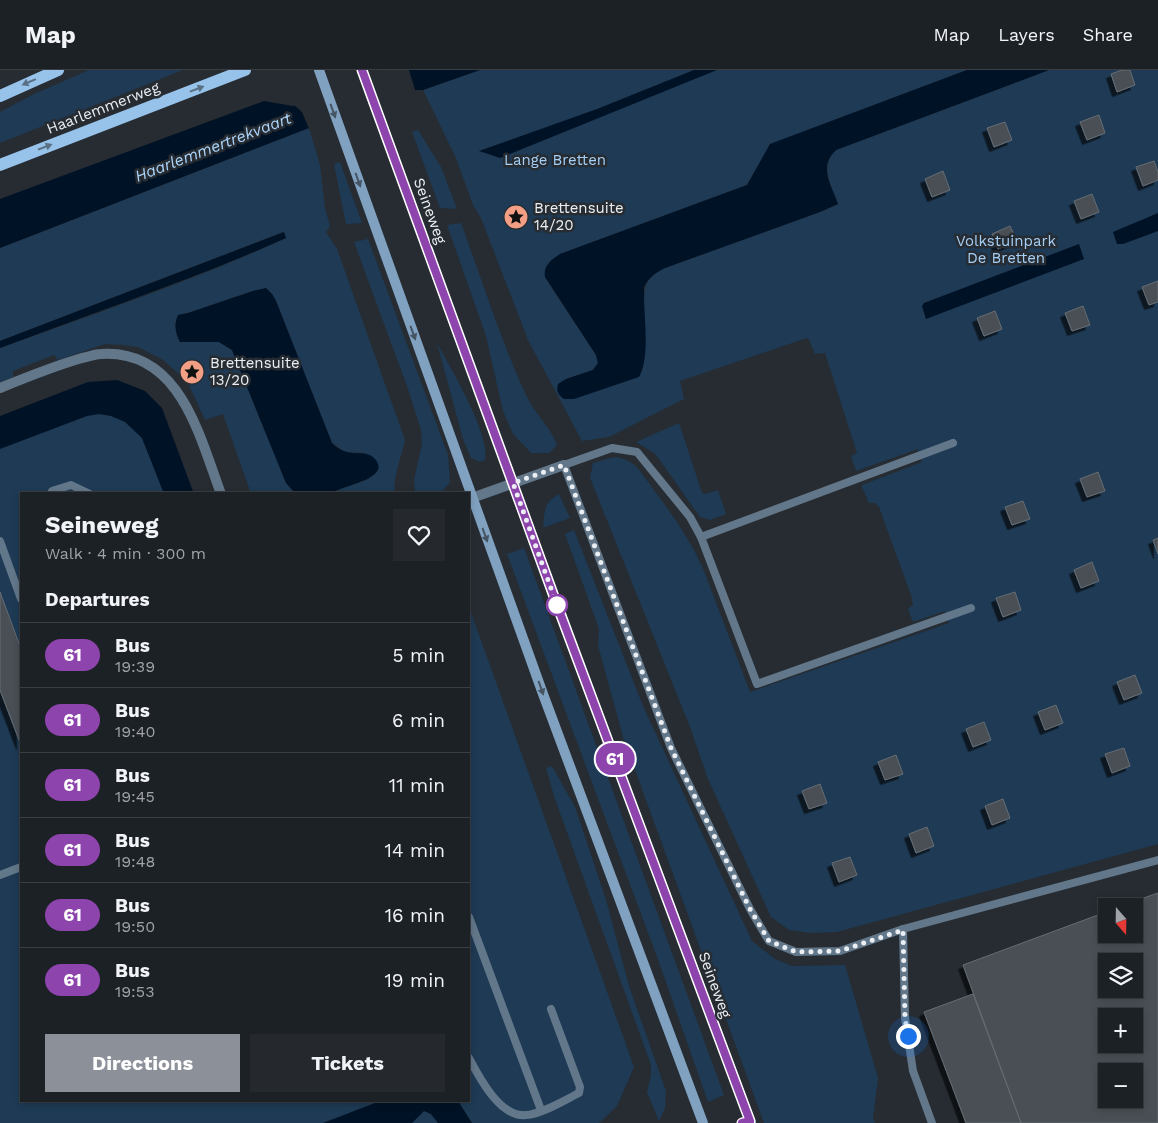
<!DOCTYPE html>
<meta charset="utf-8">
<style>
:root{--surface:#1c2126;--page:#25292e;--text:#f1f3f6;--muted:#a0a3a7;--line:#3a3e43;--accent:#8c9099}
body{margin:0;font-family:"Work Sans",sans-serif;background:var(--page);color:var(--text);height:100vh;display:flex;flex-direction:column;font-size:19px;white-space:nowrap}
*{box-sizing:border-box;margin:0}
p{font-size:16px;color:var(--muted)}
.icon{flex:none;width:28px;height:28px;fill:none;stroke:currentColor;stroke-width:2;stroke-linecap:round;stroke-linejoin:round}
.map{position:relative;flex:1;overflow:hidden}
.drawer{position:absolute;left:20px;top:422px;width:450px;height:610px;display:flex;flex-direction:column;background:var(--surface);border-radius:0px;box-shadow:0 2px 8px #0003,0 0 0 1px var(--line)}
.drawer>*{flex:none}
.badge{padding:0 10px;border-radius:16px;font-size:18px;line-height:32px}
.needle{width:32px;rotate:160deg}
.tools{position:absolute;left:1098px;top:828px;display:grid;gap:10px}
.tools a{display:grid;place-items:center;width:45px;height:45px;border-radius:0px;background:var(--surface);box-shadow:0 2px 8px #0003,0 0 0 1px var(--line);font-size:25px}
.you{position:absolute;width:25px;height:25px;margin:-12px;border:4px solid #fff;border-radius:50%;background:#1a73e8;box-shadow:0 0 0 8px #1a73e833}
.map>.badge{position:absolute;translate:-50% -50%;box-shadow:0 0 0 2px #fff}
h2{padding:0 25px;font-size:19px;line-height:45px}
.round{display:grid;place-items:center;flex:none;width:52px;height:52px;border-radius:0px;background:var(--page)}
.head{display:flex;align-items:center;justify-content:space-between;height:85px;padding:0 25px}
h1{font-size:24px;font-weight:700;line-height:38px}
.cta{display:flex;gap:10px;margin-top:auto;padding:10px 25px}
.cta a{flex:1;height:58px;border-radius:0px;background:var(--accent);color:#fff;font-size:20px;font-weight:700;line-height:58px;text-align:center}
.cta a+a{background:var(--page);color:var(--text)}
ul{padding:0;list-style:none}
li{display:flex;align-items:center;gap:15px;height:65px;padding:0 25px;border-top:1px solid var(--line)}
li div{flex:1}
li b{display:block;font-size:19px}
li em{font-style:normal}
li .badge{min-width:55px;font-weight:700;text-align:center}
header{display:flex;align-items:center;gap:30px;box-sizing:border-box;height:70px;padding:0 25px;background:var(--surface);border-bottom:1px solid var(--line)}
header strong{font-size:24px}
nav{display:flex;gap:28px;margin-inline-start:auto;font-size:18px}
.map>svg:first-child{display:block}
.green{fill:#1e3a54}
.water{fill:#001226}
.pier{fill:#262c32}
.building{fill:#484f55;stroke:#666d74;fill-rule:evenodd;filter:url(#shadow)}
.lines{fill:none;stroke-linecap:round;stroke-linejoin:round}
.lane{stroke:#62778a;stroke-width:8}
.street{stroke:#62778a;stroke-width:10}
.secondary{stroke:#80a1c0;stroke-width:10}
.primary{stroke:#97c2ea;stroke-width:12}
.oneway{fill:#597085}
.oneway2{fill:#465564}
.line-casing{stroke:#fff;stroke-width:11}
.line{stroke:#8e44ad;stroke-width:8}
.walk{stroke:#ebeff3;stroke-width:5;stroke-dasharray:0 9}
.stop-dot{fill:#fff;stroke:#8e44ad;stroke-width:2.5}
.labels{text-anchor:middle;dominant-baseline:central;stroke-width:5;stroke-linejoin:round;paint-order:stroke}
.street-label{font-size:15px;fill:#ebeff3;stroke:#262c32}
.park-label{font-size:15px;fill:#a6cff5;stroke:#262c32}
.poi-label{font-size:15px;fill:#ebeff3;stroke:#262c32;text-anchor:start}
.water-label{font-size:16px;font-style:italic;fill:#add6fd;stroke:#262c32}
</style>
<header>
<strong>Map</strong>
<nav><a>Map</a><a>Layers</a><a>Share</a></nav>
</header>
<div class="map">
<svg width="1158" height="1053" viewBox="0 0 1158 1053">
<defs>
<filter id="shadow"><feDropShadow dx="-4.5" dy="4.5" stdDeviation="0" flood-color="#0009"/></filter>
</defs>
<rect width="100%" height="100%" fill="#262c32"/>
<!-- green -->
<g class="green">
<polygon points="89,0 183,0 0,73 0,42 34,24"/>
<path d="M480,0H967L771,74L747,115L560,184L550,191L545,207L596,285L598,293L593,300L566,309L574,329L644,234C645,213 646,208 665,198L820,142L838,134C831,114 819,97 836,80L1049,0H1158V774L837,862L811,863L789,860L771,847L708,709L690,657L590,408L593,393C612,387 620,383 637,397C661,430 688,463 704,501L750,622L949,553L945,541L913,552L908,539L913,535L912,528L879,437L875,433H869L862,417V415L922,392L918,379L856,401L851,386L857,383L825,283L815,284L809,270L807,268L680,311L684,329L609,367L582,371L528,270L481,148L473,135L456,88L423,20Z"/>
<path d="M309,58L320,95L325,138L330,157L326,162L337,179L405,370C402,386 392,409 395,424H326L369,409L365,383L345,382L332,373L276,231L272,224L266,218L253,221L188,243L178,245L175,255L180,272H219L232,280L286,413L296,424H251L223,344L205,350L187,311L163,290L138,277L123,275L105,274L58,290L54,285L13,301V307L0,312V278C96,243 193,211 286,168L283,162L0,271V178Z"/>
<polygon points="418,60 441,97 457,139 440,138 412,62"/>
<polygon points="340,92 362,153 346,154 334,94"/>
<path d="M461,153C482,210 500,268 525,323C533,342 550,356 557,375L549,383H531L513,364L503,341L486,266L447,155Z"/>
<polygon points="368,169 448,385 450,412 440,424 415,424 414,410 422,374 421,360 408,319 354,172"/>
<path d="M437,273C450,297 491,365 485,390L480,392L471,388L463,369Z"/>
<polygon points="97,328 129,339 166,424 21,424 21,1031 400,1031 343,1053 0,1053 0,364"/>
<polygon points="679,353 702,423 705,424 718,420 726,444 710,450 700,447 659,389 654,383 636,372"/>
<path d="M559,424L570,448L543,458C545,441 543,433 559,424Z"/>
<polygon points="574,460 643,636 752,871 775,889 792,896 845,895 878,1008 873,1049 875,1053 764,1053 623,667 598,575 599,559 565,464"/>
<polygon points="524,478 724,1025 708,1032 660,895 507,484"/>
<polygon points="469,537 634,997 617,1036 599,1053 472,1053 458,1031 469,1031"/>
<polygon points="552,696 575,737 606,830 629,916 666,1021 665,1038 659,1051 647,1022 651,1005 651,995 555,729 546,698"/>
<polygon points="424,1041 431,1044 438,1053 412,1053"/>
</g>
<!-- water -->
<g class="water">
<polygon points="387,0 480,0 423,20 416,20 309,58 0,178 0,129 264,31 293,36"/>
<polygon points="694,0 717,0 500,88 479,81 597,39"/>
<path d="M967,0H1049L836,80C818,97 831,114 838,134L820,142L665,198C655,203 649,207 644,217C643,243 651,286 639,307L574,329H564C558,324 556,322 558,314L566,309L593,300L598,293L596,285L545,207C543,196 551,190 560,184L747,115L770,74Z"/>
<polygon points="1158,143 1158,161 1123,174 1117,174 1113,162"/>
<path d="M284,162L286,168C192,210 95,242 0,278V271Z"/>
<polygon points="1079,174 1084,189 926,249 922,236 924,233"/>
<path d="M266,218L272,224L276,231L332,373C348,390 364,378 374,388C390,404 359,412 349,416C342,418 334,422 327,423C317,425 306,424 296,424L286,413L232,280L219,272H180C175,262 174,255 178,245L188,243L253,221Z"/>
<polygon points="117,310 145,321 162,338 194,424 164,424 142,368 125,352 111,346 99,344 87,346 0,379 0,346 88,312"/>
<polygon points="380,1031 458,1031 472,1053 438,1053 431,1044 424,1041 412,1053 323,1053"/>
</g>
<!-- pier -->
<polygon class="pier" points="380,0 409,0 416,23 310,61 302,42 292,33"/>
<!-- building -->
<g class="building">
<polygon points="1122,0 1130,0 1135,15 1117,22 1111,4"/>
<polygon points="1099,45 1105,63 1087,70 1080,52"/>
<polygon points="1005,52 1012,70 994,77 987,58"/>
<polygon points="1154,91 1158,102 1158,110 1143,116 1136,97"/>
<polygon points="943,101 950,120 932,127 925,109"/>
<polygon points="1092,124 1099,142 1081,149 1074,131"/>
<polygon points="1010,156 1017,171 998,179 992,164"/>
<polygon points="1158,211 1158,232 1149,235 1142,217"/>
<polygon points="1083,236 1090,255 1072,261 1065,243"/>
<polygon points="995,241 1002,259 984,266 977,248"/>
<polygon points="1098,402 1105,421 1087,427 1080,409"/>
<polygon points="1023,431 1030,449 1012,455 1005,437"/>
<polygon points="1158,468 1158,484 1153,470"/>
<polygon points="1092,492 1099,511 1081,518 1074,500"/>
<polygon points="0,522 21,579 21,675 0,620"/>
<polygon points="1015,522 1021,540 1003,547 996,528"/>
<polygon points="1135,605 1142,623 1124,630 1117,612"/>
<polygon points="1056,635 1063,653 1045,660 1038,642"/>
<polygon points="984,652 991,670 973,677 966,659"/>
<polygon points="1124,678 1130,696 1112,703 1105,684"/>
<polygon points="896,685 903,704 885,710 878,692"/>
<polygon points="820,714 827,733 809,739 802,721"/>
<polygon points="1003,729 1010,748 992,755 985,736"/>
<polygon points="927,757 934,776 916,783 909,764"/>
<polygon points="850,787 857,805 839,812 832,793"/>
<path d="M1158,823V1053H1021L963,895L1106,842V864H1134V836H1121ZM1106,891H1134V919H1106ZM1106,946H1134V974H1106ZM1106,1001H1134V1029H1106Z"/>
<polygon points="973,924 1021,1053 966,1053 924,942"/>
</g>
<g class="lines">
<!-- lane -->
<g class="lane">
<polyline points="51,424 52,421 71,415 90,424"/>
<polyline points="701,467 953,373"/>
<polyline points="0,471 21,529"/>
<polyline points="971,538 757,614 701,467 690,447 637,382 612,378 564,395 671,678 750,839 769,871 796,882 840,881 903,859 1158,790"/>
<polyline points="0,805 21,797"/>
<polyline points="469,847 541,1040"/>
<polyline points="903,859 905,948 913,1001 932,1053"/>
<path d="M469,988C479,1007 500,1048 526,1045C542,1044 565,1030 579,1023L580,1017L551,939"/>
</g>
<!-- street -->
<g class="street">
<path d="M0,318C27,307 54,296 82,288C88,287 95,284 101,284C180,279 199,365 221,424"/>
<polyline points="469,429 564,395"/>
</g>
<!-- secondary -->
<g class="secondary">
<polyline points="319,0 543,624 703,1053"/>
<polyline points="362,0 556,532 751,1053"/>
</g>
<!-- primary -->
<g class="primary">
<polyline points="0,26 58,0"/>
<polyline points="0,95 245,0"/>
</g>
</g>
<!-- one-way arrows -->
<defs><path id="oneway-solid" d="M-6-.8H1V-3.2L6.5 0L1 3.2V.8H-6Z" transform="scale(1.25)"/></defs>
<g class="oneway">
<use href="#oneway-solid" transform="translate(29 12) rotate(157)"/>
<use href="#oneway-solid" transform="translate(197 19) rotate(-21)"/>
<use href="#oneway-solid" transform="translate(45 77) rotate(-21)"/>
</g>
<g class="oneway2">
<use href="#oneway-solid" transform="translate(333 41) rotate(70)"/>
<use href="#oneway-solid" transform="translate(358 110) rotate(70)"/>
<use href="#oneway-solid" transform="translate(413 263) rotate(70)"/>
<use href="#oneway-solid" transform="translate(485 465) rotate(70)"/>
<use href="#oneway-solid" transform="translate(541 618) rotate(70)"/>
</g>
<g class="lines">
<defs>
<polyline id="line" points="362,0 556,532 750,1051 742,1053"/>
</defs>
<!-- line casing -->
<use href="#line" class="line-casing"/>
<!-- line -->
<use href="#line" class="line"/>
<!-- walk -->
<polyline class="walk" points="557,535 513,413 564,395 671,678 750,839 769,871 796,882 840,881 903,860 905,948 908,966"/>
</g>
<!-- icons -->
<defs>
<symbol id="sight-disc" viewBox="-11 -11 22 22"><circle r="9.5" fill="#f39f86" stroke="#262c32"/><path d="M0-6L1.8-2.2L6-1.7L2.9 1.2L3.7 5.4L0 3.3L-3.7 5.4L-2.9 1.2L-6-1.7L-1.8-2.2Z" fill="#111"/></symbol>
</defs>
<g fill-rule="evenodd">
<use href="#sight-disc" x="502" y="133" width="28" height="28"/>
<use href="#sight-disc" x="178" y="288" width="28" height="28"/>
</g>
<!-- markers -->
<circle class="stop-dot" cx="557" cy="535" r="10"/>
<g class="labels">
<!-- street labels -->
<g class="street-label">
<text transform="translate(103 38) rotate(-21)">Haarlemmerweg</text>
<text transform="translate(430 141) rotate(70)">Seineweg</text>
<text transform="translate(715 915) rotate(70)">Seineweg</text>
</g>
<!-- park labels -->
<g class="park-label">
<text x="555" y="90">Lange Bretten</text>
<text x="1006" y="171">Volkstuinpark<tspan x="1006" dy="17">De Bretten</tspan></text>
</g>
<!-- poi labels -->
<g class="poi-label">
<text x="534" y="138">Brettensuite<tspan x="534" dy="17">14/20</tspan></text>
<text x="210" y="293">Brettensuite<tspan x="210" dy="17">13/20</tspan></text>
</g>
<!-- water labels -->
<g class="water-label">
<text transform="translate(213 77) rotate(-21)">Haarlemmertrekvaart</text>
</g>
</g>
</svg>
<div class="tools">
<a><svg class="needle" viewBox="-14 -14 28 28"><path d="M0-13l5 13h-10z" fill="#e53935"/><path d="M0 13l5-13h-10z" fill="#a0a3a7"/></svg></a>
<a><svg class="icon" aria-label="layers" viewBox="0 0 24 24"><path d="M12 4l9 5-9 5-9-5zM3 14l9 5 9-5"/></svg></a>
<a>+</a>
<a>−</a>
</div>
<div class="you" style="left:908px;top:966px"></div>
<b class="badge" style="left:615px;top:689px;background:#8e44ad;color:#fff">61</b>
<section class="drawer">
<div class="head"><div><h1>Seineweg</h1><p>Walk · 4 min · 300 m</p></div><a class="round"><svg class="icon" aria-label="heart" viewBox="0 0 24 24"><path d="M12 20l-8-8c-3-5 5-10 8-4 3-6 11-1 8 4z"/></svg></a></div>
<h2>Departures</h2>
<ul>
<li><span class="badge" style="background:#8e44ad;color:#fff">61</span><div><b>Bus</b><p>19:39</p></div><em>5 min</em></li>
<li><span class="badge" style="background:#8e44ad;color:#fff">61</span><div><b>Bus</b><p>19:40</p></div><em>6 min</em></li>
<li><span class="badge" style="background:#8e44ad;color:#fff">61</span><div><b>Bus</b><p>19:45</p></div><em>11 min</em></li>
<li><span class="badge" style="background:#8e44ad;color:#fff">61</span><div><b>Bus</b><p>19:48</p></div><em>14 min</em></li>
<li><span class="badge" style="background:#8e44ad;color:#fff">61</span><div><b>Bus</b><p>19:50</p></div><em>16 min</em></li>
<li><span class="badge" style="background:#8e44ad;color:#fff">61</span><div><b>Bus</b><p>19:53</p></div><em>19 min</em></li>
</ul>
<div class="cta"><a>Directions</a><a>Tickets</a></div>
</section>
</div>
